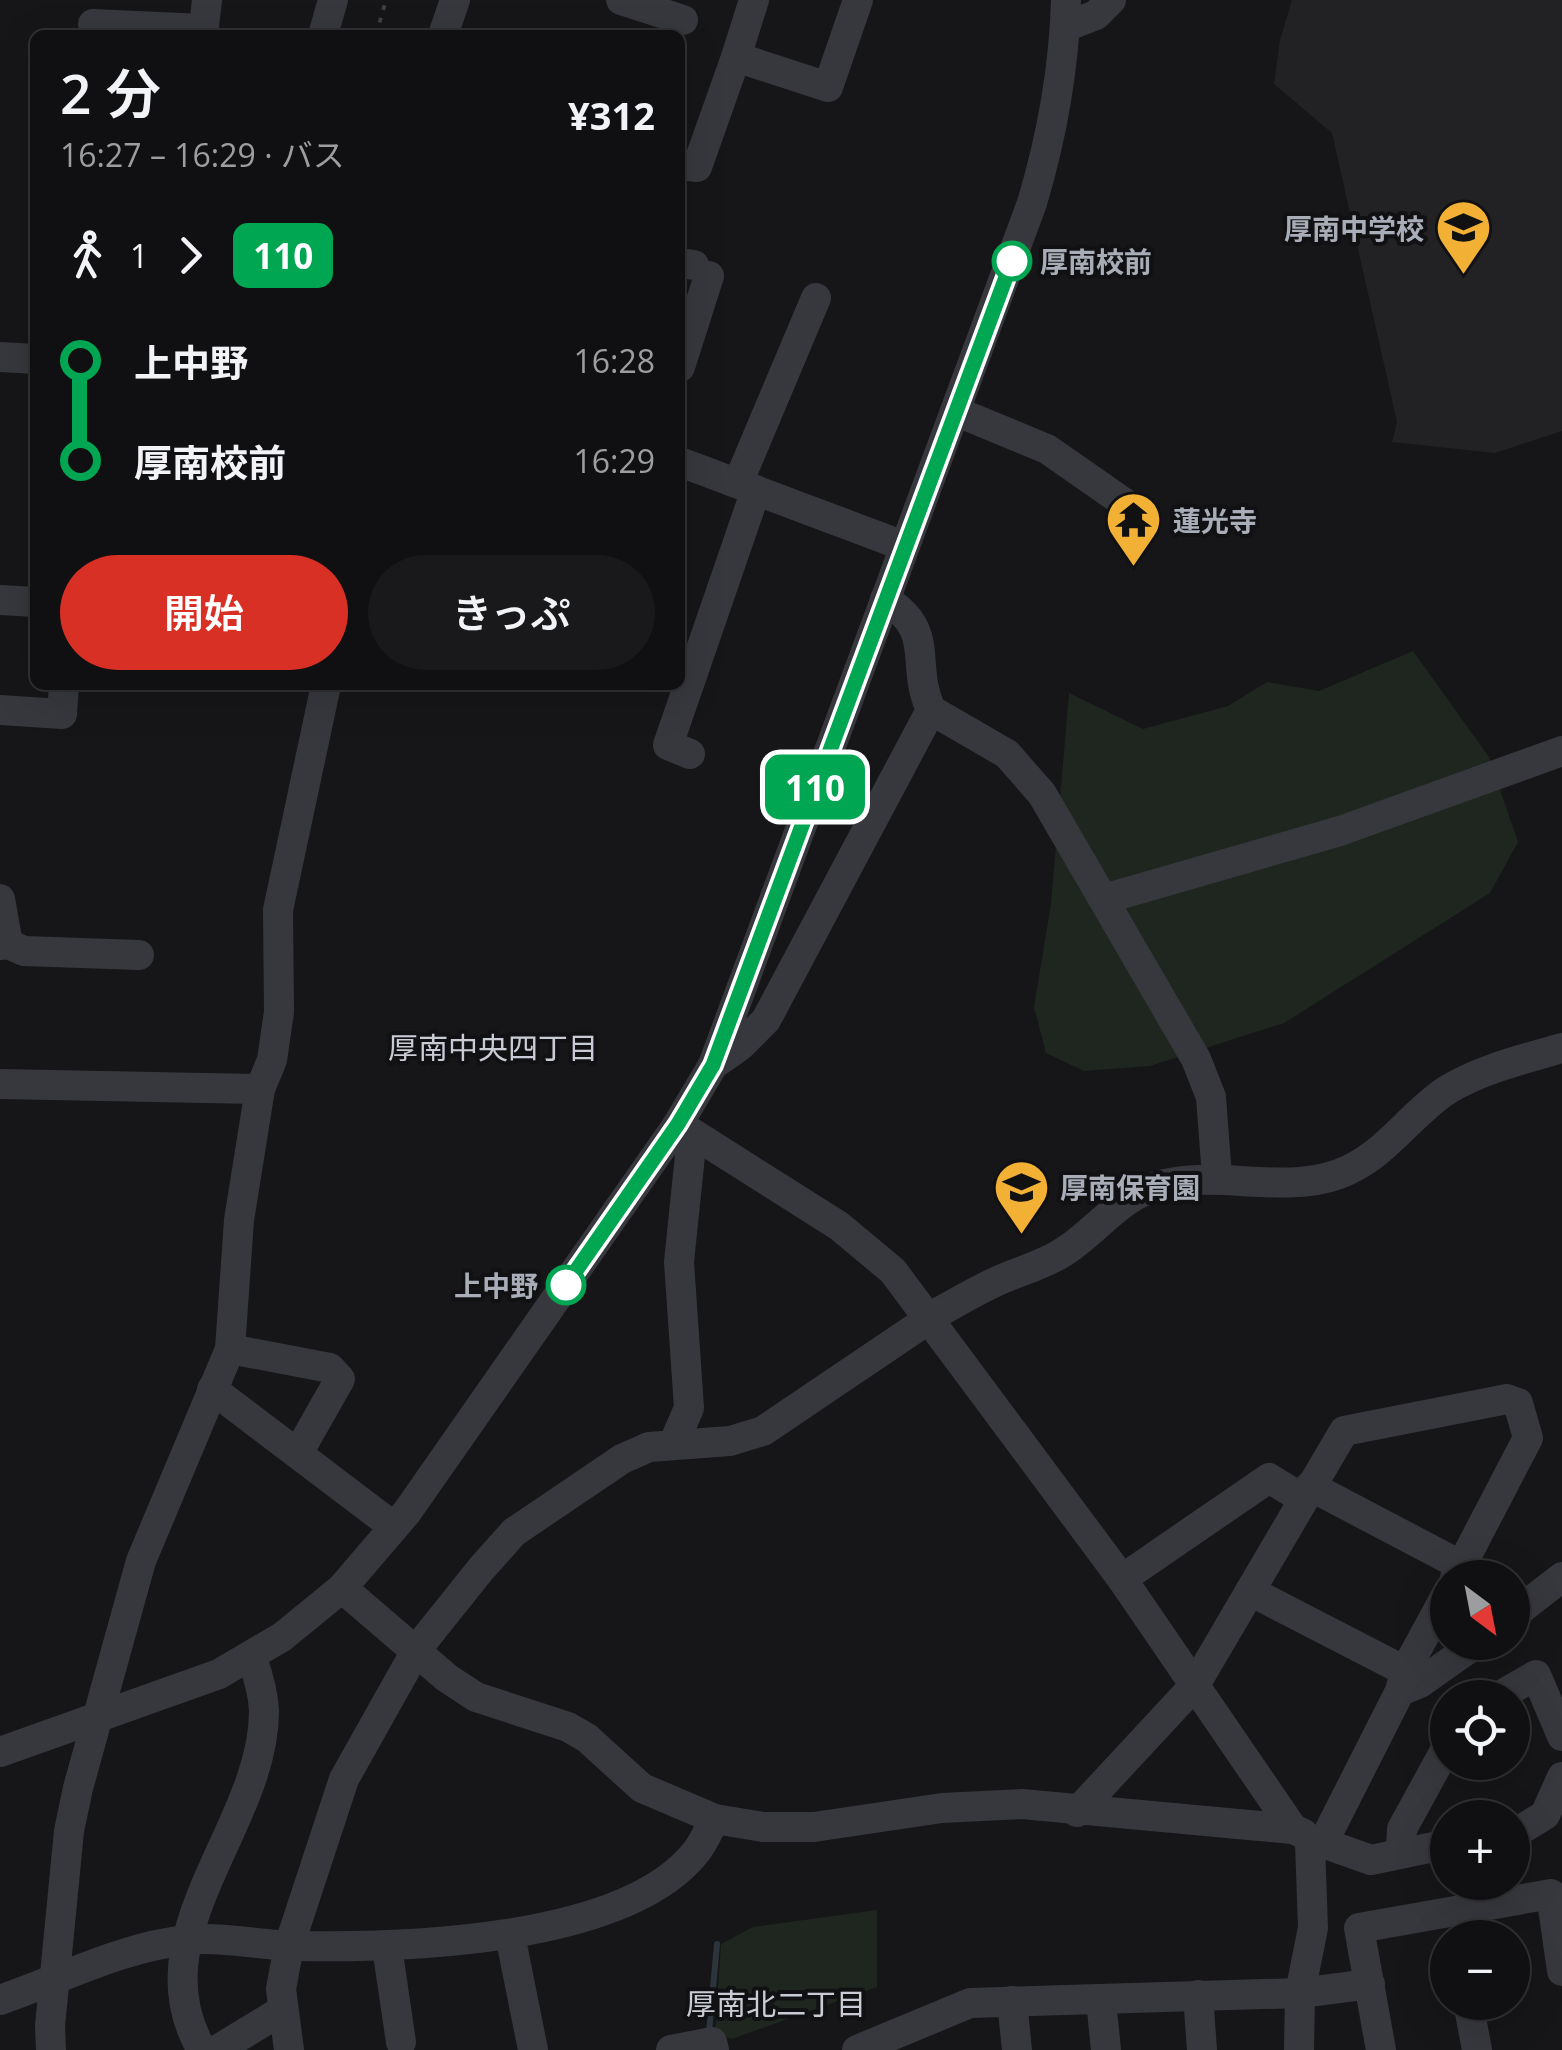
<!DOCTYPE html>
<html lang="ja">
<meta charset="utf-8">
<style>
:root{--surface:#101012;--page:#19191b;--text:#f1f3f6;--muted:#9c9d9f;--line:#303032;--accent:#d93025}
body{margin:0;font-family:"Open Sans","Noto Sans JP",sans-serif;background:var(--page);color:var(--text);height:100vh;display:flex;flex-direction:column;font-size:38px;white-space:nowrap}
*{box-sizing:border-box;margin:0}
p{font-size:32px;color:var(--muted)}
.icon{flex:none;width:55px;height:55px;fill:none;stroke:currentColor;stroke-width:2;stroke-linecap:round;stroke-linejoin:round}
.map{position:relative;flex:1;overflow:hidden}
.panel{position:absolute;left:30px;top:30px;width:655px;height:660px;display:flex;flex-direction:column;background:var(--surface);border-radius:15px;box-shadow:0 10px 40px #0002,0 0 0 2px var(--line)}
.panel>*{flex:none}
.badge{padding:0 20px;border-radius:15px;font-size:35px;line-height:65px}
.needle{width:65px;rotate:148deg}
.fabs{position:absolute;left:1430px;top:1560px;display:grid;gap:20px}
.fabs a{display:grid;place-items:center;width:100px;height:100px;border-radius:50%;background:var(--surface);box-shadow:0 10px 40px #0002,0 0 0 2px var(--line);font-size:50px}
.map>.badge{position:absolute;translate:-50% -50%;box-shadow:0 0 0 5px #fff}
.legs{display:flex;align-items:center;gap:15px;height:110px;padding:0 30px;font-size:32px}
.legs p{margin-inline-start:auto}
.head{display:flex;align-items:center;justify-content:space-between;height:170px;padding:0 30px}
h1{font-size:55px;font-weight:600;line-height:75px}
.cta{display:flex;gap:20px;margin-top:auto;padding:20px 30px}
.cta a{flex:1;height:115px;border-radius:60px;background:var(--accent);color:#fff;font-size:40px;font-weight:600;line-height:115px;text-align:center}
.cta a+a{background:var(--page);color:var(--text)}
ul{padding:0 30px;list-style:none}
li{display:flex;align-items:center;gap:35px;height:100px;font-size:38px}
li i{display:grid;place-items:center;width:15px;height:100%;margin:0 12px;background:currentColor}
li i::after{content:'';width:25px;height:25px;margin:-12px;border:8px solid;border-radius:50%;background:var(--surface)}
li p{margin-inline-start:auto}
li:first-child i{background:linear-gradient(#0000 50%,currentColor 0)}
li:last-child i{background:linear-gradient(currentColor 50%,#0000 0)}
.map>svg:first-child{display:block}
.built{fill:#222225}
.green{fill:#1e261f}
.lines{fill:none;stroke-linecap:round;stroke-linejoin:round}
.stream{stroke:#2c353c;stroke-width:6}
.path{stroke:#3d3f44;stroke-width:4;stroke-dasharray:5 8;stroke-linecap:butt}
.minor{stroke:#37383d;stroke-width:30}
.minor-bridge{stroke:#37383d;stroke-width:30}
.line-1-casing{stroke:#fff;stroke-width:22}
.line-1{stroke:#00a651;stroke-width:15}
.stop-1-dot{fill:#fff;stroke:#00a651;stroke-width:5}
.labels{text-anchor:middle;dominant-baseline:central;stroke-width:8;stroke-linejoin:round;paint-order:stroke}
.poi-label{font-size:28px;font-weight:bold;fill:#a8adb8;stroke:#111113;text-anchor:start}
.stop-label{font-size:28px;font-weight:bold;fill:#a8adb8;stroke:#111113;text-anchor:start}
.neighbourhood-label{font-size:30px;fill:#c9ccd4;stroke:#111113}
</style>
<div class="map">
<svg width="1562" height="2050" viewBox="0 0 1562 2050">
<rect width="100%" height="100%" fill="#161618"/>
<!-- built -->
<polygon class="built" points="1292,0 1562,0 1562,431 1495,453 1392,442 1397,422 1332,133 1274,84 1280,40"/>
<!-- green -->
<g class="green">
<polygon points="1413,651 1489,757 1518,842 1490,893 1284,1023 1150,1066 1084,1071 1046,1053 1034,1007 1051,904 1069,693 1143,729 1228,706 1267,682 1319,691"/>
<polygon points="877,1910 877,1987 732,2039 715,2034 721,1944 753,1927"/>
</g>
<g class="lines">
<!-- stream -->
<polyline class="stream" points="709,2032 717,1944"/>
<!-- path -->
<polyline class="path" points="376,35 386,0"/>
<!-- minor -->
<g class="minor">
<polyline points="621,0 683,20"/>
<polyline points="93,24 203,29"/>
<polyline points="1065,27 1096,15 1111,0"/>
<polyline points="203,35 207,0"/>
<polyline points="323,35 333,0"/>
<polyline points="443,35 455,0"/>
<polyline points="736,57 754,0"/>
<polyline points="680,165 697,167 736,57 828,87 858,0"/>
<polyline points="680,263 694,265"/>
<polyline points="0,357 35,359"/>
<polyline points="680,367 709,276"/>
<polyline points="955,411 1047,449 1126,504"/>
<polyline points="680,462 904,546"/>
<polyline points="738,483 816,298"/>
<path d="M885,599C938,633 909,661 931,710L1007,754L1042,794L1196,1059L1211,1097L1217,1177"/>
<polyline points="0,600 35,602"/>
<polyline points="0,710 62,714 64,685"/>
<polyline points="690,754 668,745 756,490"/>
<polyline points="0,899 8,944"/>
<polyline points="1104,899 1340,831 1562,751"/>
<polyline points="0,945 8,944 24,951 139,955"/>
<polyline points="713,1065 740,1046 766,1020 931,710"/>
<polyline points="0,1084 260,1089"/>
<polyline points="678,1124 839,1226 893,1271 1122,1579 1293,1829 1304,1834 1310,1843 1313,1928 1300,1993 1299,2050"/>
<path d="M941,1311C961,1300 981,1288 1002,1279C1023,1270 1046,1264 1065,1251C1100,1228 1122,1193 1165,1184C1223,1171 1283,1194 1339,1174C1385,1157 1408,1116 1447,1090C1481,1069 1524,1059 1562,1048"/>
<polyline points="230,1349 330,1368 340,1379 298,1453"/>
<polyline points="212,1389 394,1527"/>
<polyline points="673,1445 689,1408 679,1262 692,1136"/>
<polyline points="1310,1486 1462,1566"/>
<polyline points="1122,1579 1269,1478 1303,1499"/>
<polyline points="342,1588 447,1678 476,1697 568,1727 587,1738 642,1788 715,1819 763,1827 814,1827 942,1808 1022,1804 1293,1829"/>
<polyline points="1250,1591 1405,1671"/>
<polyline points="1512,1616 1562,1577"/>
<polyline points="1400,1691 1420,1683 1478,1642"/>
<polyline points="1496,1698 1536,1675 1562,1736"/>
<path d="M0,1752L219,1674L282,1637L342,1588L407,1512L678,1124L713,1065L1032,203C1052,136 1064,71 1066,0"/>
<polyline points="1077,1812 1195,1685 1344,1431 1507,1399 1518,1403 1528,1438 1455,1578"/>
<polyline points="1512,1835 1545,1815 1562,1777"/>
<polyline points="1310,1843 1323,1843 1400,1691 1405,1671 1448,1592"/>
<polyline points="1323,1843 1371,1860 1448,1844"/>
<polyline points="1401,1851 1402,1829 1448,1745"/>
<polyline points="510,1935 533,2050"/>
<polyline points="387,1947 401,2042"/>
<polyline points="1198,1995 1202,2050"/>
<path d="M0,2000C61,1979 121,1947 187,1940C221,1936 259,1945 293,1946C400,1948 624,1943 696,1852C704,1842 709,1829 715,1819"/>
<polyline points="1101,2000 1106,2050"/>
<polyline points="1012,2001 1017,2050"/>
<polyline points="1468,2002 1477,2050"/>
<polyline points="51,2050 50,2026 69,1831 78,1788 141,1561 230,1349 239,1220 260,1089 272,1060 279,1012 278,910 326,685"/>
<path d="M202,2050C134,1935 265,1826 264,1710C263,1691 258,1675 252,1658"/>
<polyline points="217,2050 283,2010"/>
<polyline points="289,2050 281,1989 289,1946 344,1779 417,1649 481,1569 514,1532 622,1459 649,1447 730,1441 763,1431 917,1327"/>
<polyline points="671,2050 712,2042 714,2050"/>
<polyline points="857,2050 970,2003 1300,1993 1370,1984"/>
<polyline points="1381,2050 1359,1928 1551,1894 1562,1971"/>
</g>
<!-- minor-bridge -->
<polyline class="minor-bridge" points="917,1327 941,1311"/>
</g>
<g class="lines">
<defs>
<polyline id="line-1" points="566,1285 678,1124 713,1065 1012,261"/>
</defs>
<!-- line-1 casing -->
<use href="#line-1" class="line-1-casing"/>
<!-- line-1 -->
<use href="#line-1" class="line-1"/>
</g>
<!-- icons -->
<defs>
<symbol id="school-pin" viewBox="-11 -11 22 30"><path d="M0 17L-7.5 6A9.5 9.5 0 1 1 7.5 6Z" fill="#f2b134" stroke="#111113"/><path d="M0-5L7-2L0 1L-7-2ZM-4 1L0 2.5L4 1V4Q0 6-4 4Z" fill="#111"/></symbol>
<symbol id="temple-pin" viewBox="-11 -11 22 30"><path d="M0 17L-7.5 6A9.5 9.5 0 1 1 7.5 6Z" fill="#f2b134" stroke="#111113"/><path d="M0-6L5-2H3V0L6.5 2.5H4V6H1.5V3h-3V6H-4V2.5H-6.5L-3 0V-2H-5Z" fill="#111"/></symbol>
</defs>
<g fill-rule="evenodd">
<use href="#school-pin" x="1432" y="196" width="63" height="86"/>
<use href="#temple-pin" x="1102" y="488" width="63" height="86"/>
<use href="#school-pin" x="990" y="1156" width="63" height="86"/>
</g>
<!-- markers -->
<g class="stop-1-dot">
<circle cx="1012" cy="261" r="18"/>
<circle cx="566" cy="1285" r="18"/>
</g>
<g class="labels">
<!-- poi labels -->
<g class="poi-label">
<text x="1424" y="228" text-anchor="end">厚南中学校</text>
<text x="1173" y="520">蓮光寺</text>
<text x="1060" y="1187">厚南保育園</text>
</g>
<!-- stop labels -->
<g class="stop-label">
<text x="1040" y="261">厚南校前</text>
<text x="538" y="1285" text-anchor="end">上中野</text>
</g>
<!-- neighbourhood labels -->
<g class="neighbourhood-label">
<text x="493" y="1047">厚南中央四丁目</text>
<text x="776" y="2003">厚南北二丁目</text>
</g>
</g>
</svg>
<div class="fabs">
<a><svg class="needle" viewBox="-14 -14 28 28"><path d="M0-13l5 13h-10z" fill="#e53935"/><path d="M0 13l5-13h-10z" fill="#9c9d9f"/></svg></a>
<a><svg class="icon" aria-label="locate" viewBox="0 0 24 24"><circle cx="12" cy="12" r="6"/><path d="M12 2v4M12 18v4M2 12h4M18 12h4"/></svg></a>
<a>+</a>
<a>−</a>
</div>
<b class="badge" style="left:815px;top:787px;background:#00a651;color:#fff">110</b>
<section class="panel">
<div class="head"><div><h1>2 分</h1><p>16:27 – 16:29 · バス</p></div><b>¥312</b></div>
<div class="legs"><svg class="icon" aria-label="walk" viewBox="0 0 24 24"><circle cx="13" cy="4" r="2"/><path d="M13 8l-2 6 4 7M11 14l-3 7M7 12l3-4h3l4 4"/></svg>1<svg class="icon" aria-label="forward" viewBox="0 0 24 24"><path d="M9 5l7 7-7 7"/></svg><b class="badge" style="background:#00a651;color:#fff">110</b></div>
<ul>
<li><i style="color:#00a651"></i><b>上中野</b><p>16:28</p></li>
<li><i style="color:#00a651"></i><b>厚南校前</b><p>16:29</p></li>
</ul>
<div class="cta"><a>開始</a><a>きっぷ</a></div>
</section>
</div>
